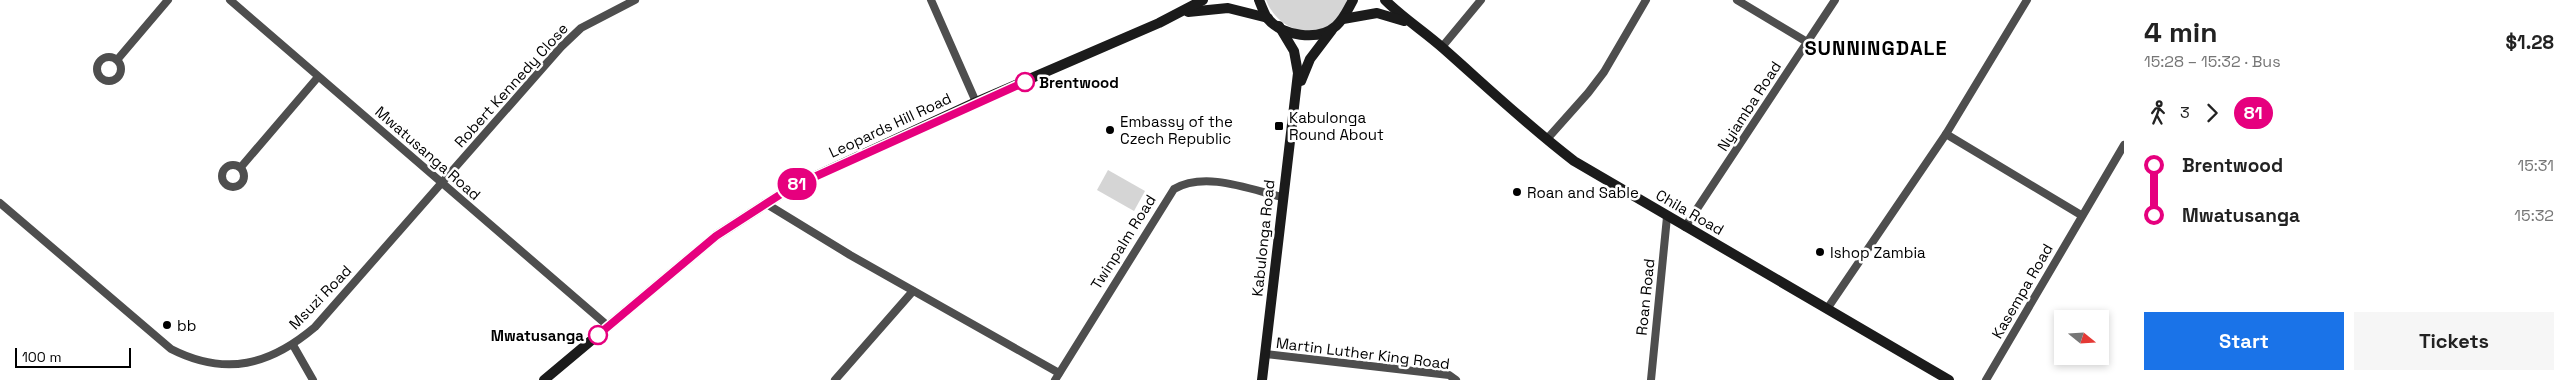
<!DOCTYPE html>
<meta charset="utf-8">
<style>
:root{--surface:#fff;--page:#f6f6f6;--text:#222;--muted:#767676;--accent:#1a73e8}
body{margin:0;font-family:"Space Grotesk",sans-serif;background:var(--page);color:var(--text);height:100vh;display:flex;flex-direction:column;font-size:19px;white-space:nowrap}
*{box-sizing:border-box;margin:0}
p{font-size:16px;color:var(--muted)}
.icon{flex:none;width:28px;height:28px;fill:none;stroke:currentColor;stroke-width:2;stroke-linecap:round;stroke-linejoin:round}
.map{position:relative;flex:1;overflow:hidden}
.details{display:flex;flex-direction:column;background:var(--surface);width:450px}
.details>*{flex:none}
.badge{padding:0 10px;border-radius:16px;font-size:18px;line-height:32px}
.needle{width:32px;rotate:108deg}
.fabs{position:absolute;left:2054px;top:310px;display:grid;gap:10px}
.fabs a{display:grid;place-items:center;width:55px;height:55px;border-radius:0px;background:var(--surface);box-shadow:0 2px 8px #0003;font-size:25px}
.scale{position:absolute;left:15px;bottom:12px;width:116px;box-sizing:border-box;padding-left:5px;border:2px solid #000;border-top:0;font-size:14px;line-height:18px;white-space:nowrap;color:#000;-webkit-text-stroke:4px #fff;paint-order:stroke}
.map>.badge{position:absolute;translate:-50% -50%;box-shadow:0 0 0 2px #fff}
.legs{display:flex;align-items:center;gap:8px;height:55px;padding:0 20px;font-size:16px}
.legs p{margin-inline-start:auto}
.summary{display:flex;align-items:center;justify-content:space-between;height:85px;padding:0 20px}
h1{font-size:28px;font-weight:800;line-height:38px}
.button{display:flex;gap:10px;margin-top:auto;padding:10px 20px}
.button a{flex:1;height:58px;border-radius:0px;background:var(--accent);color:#fff;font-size:20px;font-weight:800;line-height:58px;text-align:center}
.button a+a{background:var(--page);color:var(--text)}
ul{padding:0 20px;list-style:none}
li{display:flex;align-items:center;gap:18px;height:50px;font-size:19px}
li i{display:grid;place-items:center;width:8px;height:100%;margin:0 6px;background:currentColor}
li i::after{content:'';width:12px;height:12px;margin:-6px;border:4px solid;border-radius:50%;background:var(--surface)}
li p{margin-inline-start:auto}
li:first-child i{background:linear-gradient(#0000 50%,currentColor 0)}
li:last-child i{background:linear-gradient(currentColor 50%,#0000 0)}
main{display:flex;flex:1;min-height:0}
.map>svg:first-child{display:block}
.green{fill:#d5d5d5}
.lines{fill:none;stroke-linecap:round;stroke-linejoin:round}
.street{stroke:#4e4e4e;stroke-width:8}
.secondary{stroke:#1b1b1b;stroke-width:10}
.line-1-casing{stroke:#fff;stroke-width:11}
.line-1{stroke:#e6007e;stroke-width:8}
.stop-1-dot{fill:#fff;stroke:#e6007e;stroke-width:2.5}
.poi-dot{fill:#000;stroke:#fff;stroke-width:2}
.labels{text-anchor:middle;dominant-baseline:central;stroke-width:5;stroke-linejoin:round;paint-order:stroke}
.stop-label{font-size:15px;font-weight:bold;fill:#000;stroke:#fff;text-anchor:start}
.street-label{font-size:15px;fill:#000;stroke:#fff}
.poi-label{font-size:15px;fill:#000;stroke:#fff;text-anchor:start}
.district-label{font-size:20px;font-weight:bold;letter-spacing:1px;fill:#000;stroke:#fff}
</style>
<main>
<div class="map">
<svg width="2124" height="380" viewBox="0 0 2124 380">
<rect width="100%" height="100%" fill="#fff"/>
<!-- green -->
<g class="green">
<path d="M1266,0H1347C1337,44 1281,40 1266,0Z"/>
<polygon points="1108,170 1145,191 1134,211 1097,190"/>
</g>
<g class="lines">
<!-- street -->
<g class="street">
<polyline points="230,0 608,326"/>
<polyline points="931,0 976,102"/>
<polyline points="1737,0 1807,42"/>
<polyline points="1442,47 1481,0"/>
<circle cx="109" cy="69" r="12"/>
<polyline points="117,60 168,0"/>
<polyline points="1946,134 2081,215"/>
<polyline points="1547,139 1588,93 1604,72 1646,0"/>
<circle cx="233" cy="176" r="11"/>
<polyline points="241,167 318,77"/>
<path d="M0,203L171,349C226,377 270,365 315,327L561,47L581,28L635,0"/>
<polyline points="765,203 850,255 1059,373"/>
<polyline points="1685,227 1835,0"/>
<polyline points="1827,309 1946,134 2027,0"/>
<polyline points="293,345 313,380"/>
<polyline points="1265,354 1449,375 1456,380"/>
<polyline points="835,380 913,291"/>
<path d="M1055,380L1174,189C1205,171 1249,189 1282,197"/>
<polyline points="1651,380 1667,217"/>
<polyline points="1986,380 2124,145"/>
</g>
<!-- secondary -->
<g class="secondary">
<path d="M1259,0C1261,5 1264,13 1267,18C1282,36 1318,42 1336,26C1344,19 1348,9 1353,0"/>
<path d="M1385,0C1403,18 1425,32 1444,49C1487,87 1528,126 1574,161L1949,380"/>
<polyline points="1188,12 1228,8 1268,18"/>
<polyline points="1343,19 1377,13 1404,21"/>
<polyline points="1301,81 1310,59 1332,30"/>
<polyline points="544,380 716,236 792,187 976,102 1159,23 1203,0"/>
<polyline points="1262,380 1298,73 1294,51 1279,26"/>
</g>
</g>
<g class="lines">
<defs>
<polyline id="line-1" points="598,335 716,236 792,187 1025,82"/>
</defs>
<!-- line-1 casing -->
<use href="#line-1" class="line-1-casing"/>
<!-- line-1 -->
<use href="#line-1" class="line-1"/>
</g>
<!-- markers -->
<g class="stop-1-dot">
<circle cx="1025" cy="82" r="9"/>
<circle cx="598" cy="335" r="9"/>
</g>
<g class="poi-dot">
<rect x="1274" y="121" width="10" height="10" rx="2.5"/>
<circle cx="1110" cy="130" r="5"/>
<circle cx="1517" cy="192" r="5"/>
<circle cx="1820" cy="252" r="5"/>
<circle cx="167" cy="325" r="5"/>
</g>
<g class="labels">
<!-- stop labels -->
<g class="stop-label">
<text x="1039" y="82">Brentwood</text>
<text x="584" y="335" text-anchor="end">Mwatusanga</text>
</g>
<!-- street labels -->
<g class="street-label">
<text transform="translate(511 85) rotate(-48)">Robert Kennedy Close</text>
<text transform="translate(1749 106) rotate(-57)">Nyiamba Road</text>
<text transform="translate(890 125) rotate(-25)">Leopards Hill Road</text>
<text transform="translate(428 153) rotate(41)">Mwatusanga Road</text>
<text transform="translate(1690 212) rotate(30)">Chila Road</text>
<text transform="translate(1263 238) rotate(-84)">Kabulonga Road</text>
<text transform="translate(1123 242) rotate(-58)">Twinpalm Road</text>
<text transform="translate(2022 291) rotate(-60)">Kasempa Road</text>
<text transform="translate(320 297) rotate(-46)">Msuzi Road</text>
<text transform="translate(1645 297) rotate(-84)">Roan Road</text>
<text transform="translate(1363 353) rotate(7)">Martin Luther King Road</text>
</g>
<!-- poi labels -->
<g class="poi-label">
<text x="1289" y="117">Kabulonga<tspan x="1289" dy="17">Round About</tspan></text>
<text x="1120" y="121">Embassy of the<tspan x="1120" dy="17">Czech Republic</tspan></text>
<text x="1527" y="192">Roan and Sable</text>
<text x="1830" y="252">Ishop Zambia</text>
<text x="177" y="325">bb</text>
</g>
<!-- district labels -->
<g class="district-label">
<text x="1876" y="48">SUNNINGDALE</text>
</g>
</g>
</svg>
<div class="fabs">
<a><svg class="needle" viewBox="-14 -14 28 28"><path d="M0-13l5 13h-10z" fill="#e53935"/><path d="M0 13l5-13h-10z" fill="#767676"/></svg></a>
</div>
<div class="scale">100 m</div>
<b class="badge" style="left:797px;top:184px;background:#e6007e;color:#fff">81</b>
</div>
<section class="details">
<div class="summary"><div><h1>4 min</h1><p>15:28 – 15:32 · Bus</p></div><b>$1.28</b></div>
<div class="legs"><svg class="icon" aria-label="walk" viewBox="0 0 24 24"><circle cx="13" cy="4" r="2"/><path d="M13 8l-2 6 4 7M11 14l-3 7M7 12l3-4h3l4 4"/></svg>3<svg class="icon" aria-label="forward" viewBox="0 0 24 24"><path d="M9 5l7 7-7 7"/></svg><b class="badge" style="background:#e6007e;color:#fff">81</b></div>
<ul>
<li><i style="color:#e6007e"></i><b>Brentwood</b><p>15:31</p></li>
<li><i style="color:#e6007e"></i><b>Mwatusanga</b><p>15:32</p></li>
</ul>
<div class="button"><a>Start</a><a>Tickets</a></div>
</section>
</main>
